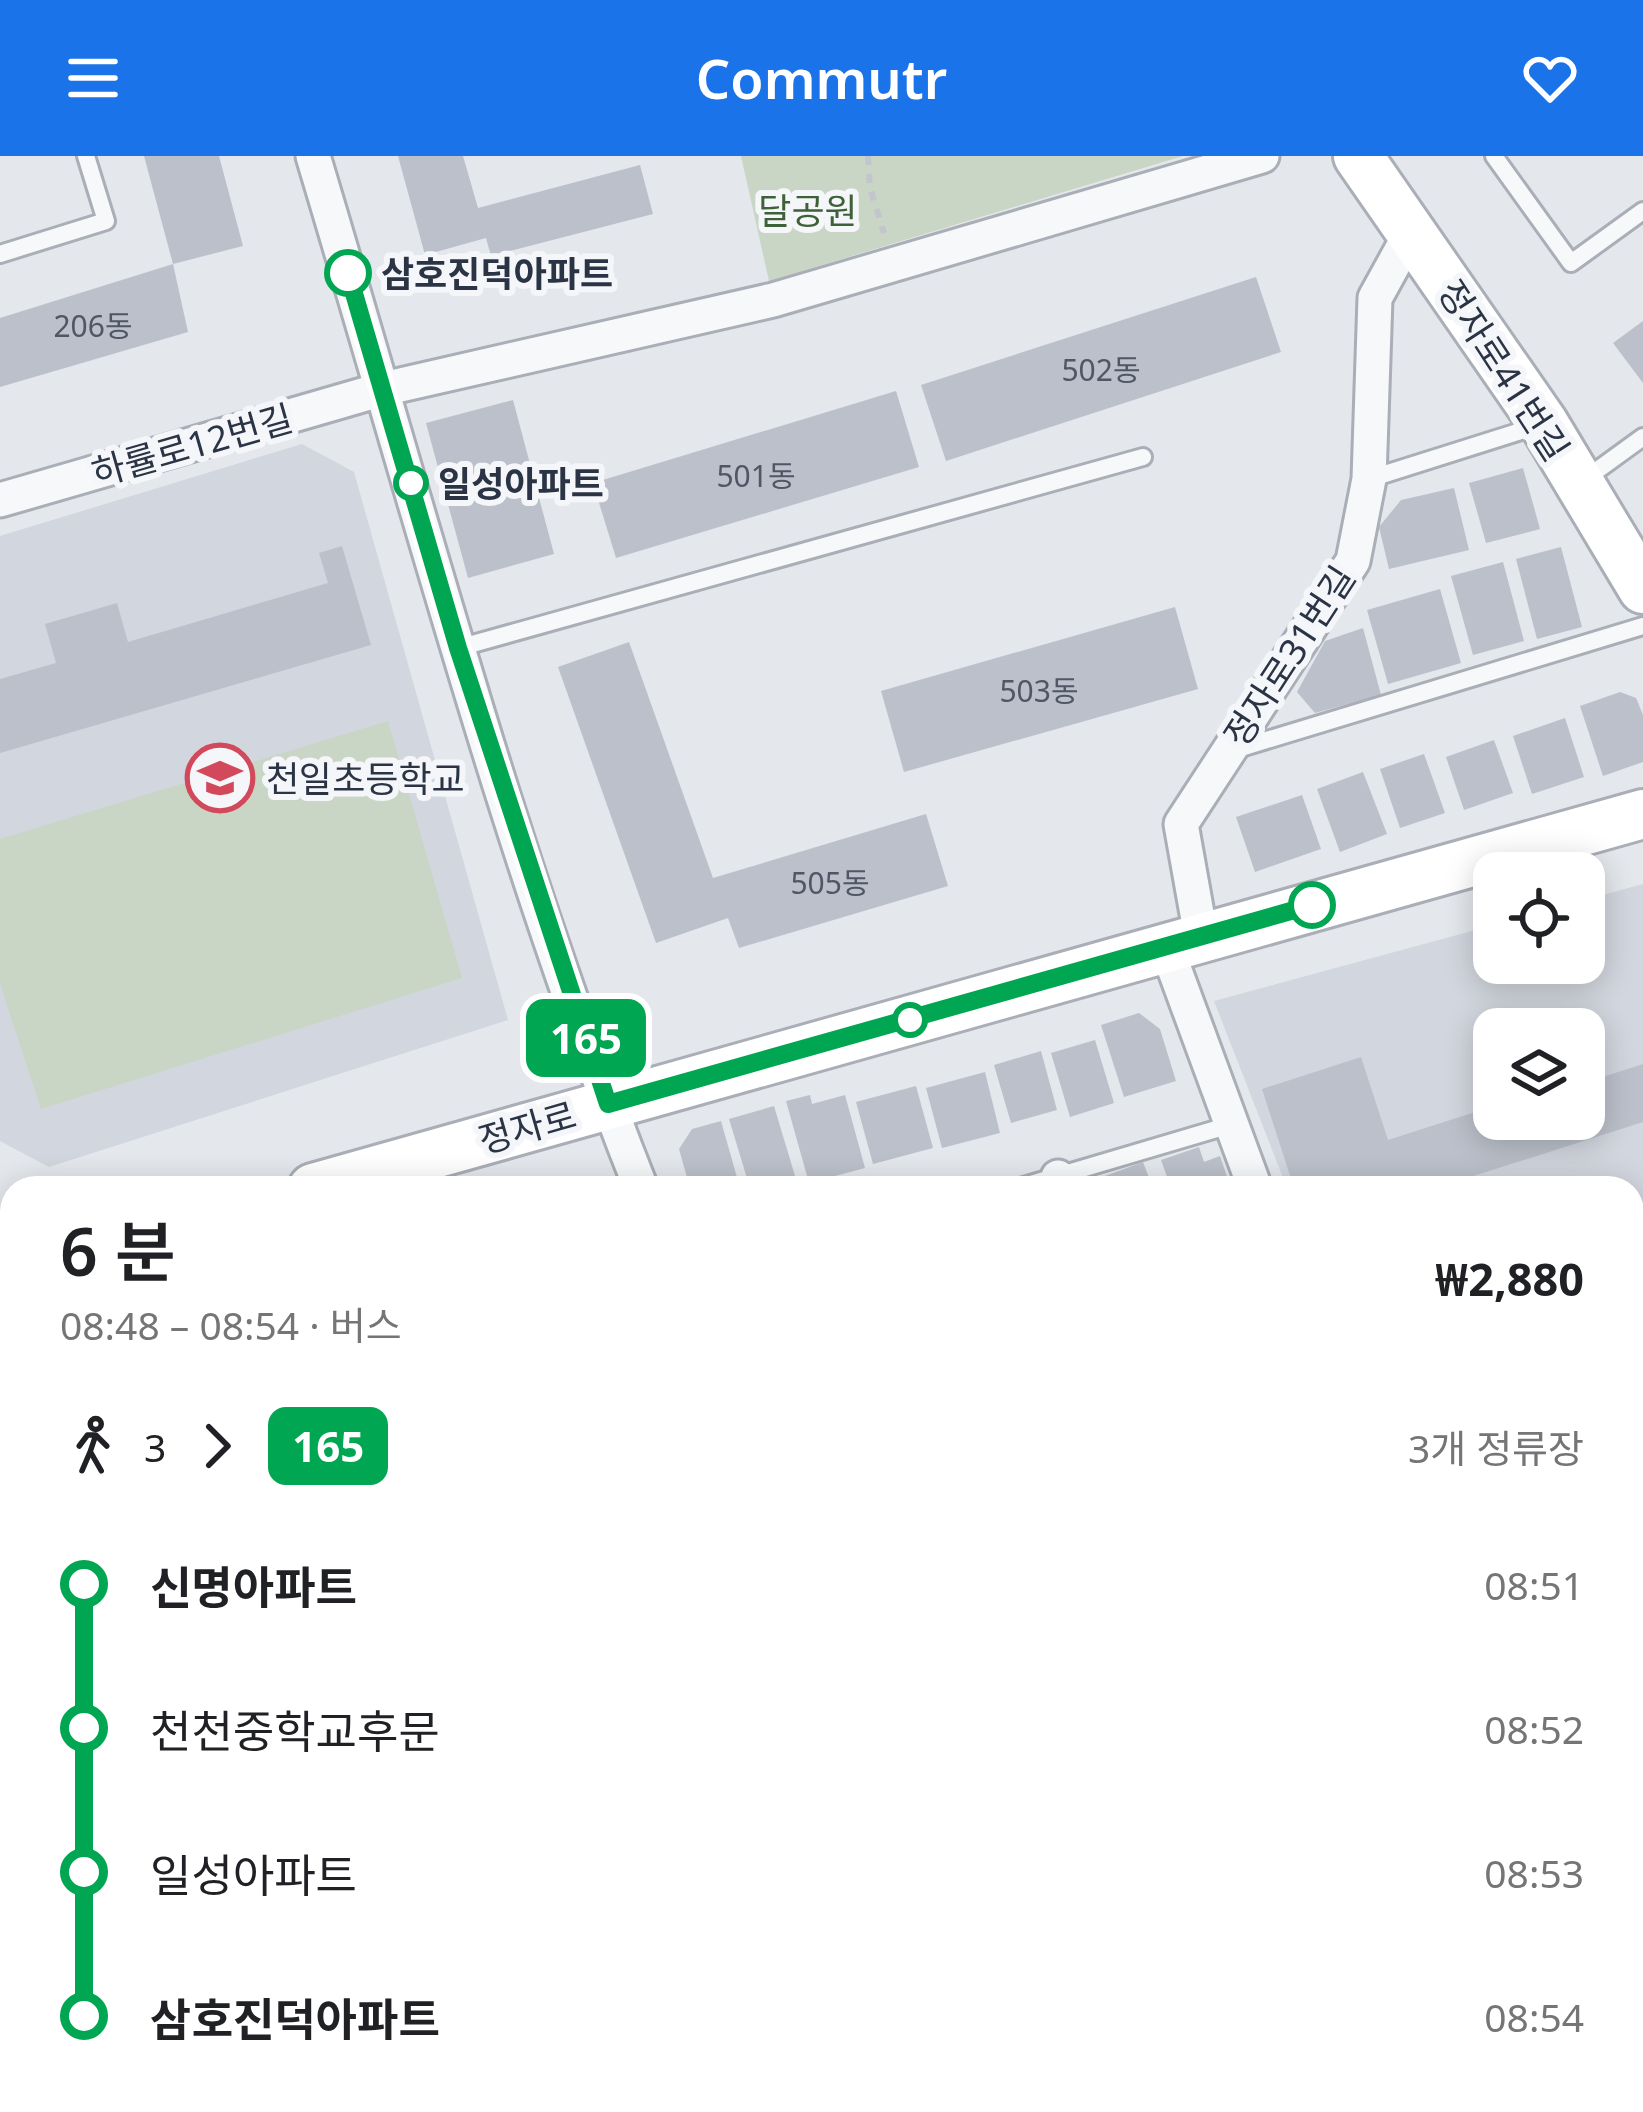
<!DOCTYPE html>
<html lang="ko">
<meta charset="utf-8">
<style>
:root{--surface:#fff;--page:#f2f2f2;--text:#202124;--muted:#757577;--accent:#1a73e8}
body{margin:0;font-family:"Noto Sans","Noto Sans KR",sans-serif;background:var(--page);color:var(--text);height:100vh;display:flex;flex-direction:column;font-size:45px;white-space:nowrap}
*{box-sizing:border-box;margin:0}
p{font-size:39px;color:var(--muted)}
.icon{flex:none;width:66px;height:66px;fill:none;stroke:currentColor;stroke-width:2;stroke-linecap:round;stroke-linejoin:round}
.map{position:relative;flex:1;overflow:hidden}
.sheet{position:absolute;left:0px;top:1020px;width:1644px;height:936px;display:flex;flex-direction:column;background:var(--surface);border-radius:36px 36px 0 0;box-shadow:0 6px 30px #0003}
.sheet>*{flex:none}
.badge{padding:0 24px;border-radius:18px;font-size:42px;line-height:78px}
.tools{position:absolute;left:1473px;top:696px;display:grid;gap:24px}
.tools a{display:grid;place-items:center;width:132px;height:132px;border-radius:24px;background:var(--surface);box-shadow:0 6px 30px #0003;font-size:60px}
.map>.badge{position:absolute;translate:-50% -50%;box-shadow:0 0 0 6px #fff}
.legs{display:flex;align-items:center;gap:18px;height:132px;padding:0 60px;font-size:39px}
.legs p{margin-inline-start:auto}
.headline{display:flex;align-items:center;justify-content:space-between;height:204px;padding:0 60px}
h1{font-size:66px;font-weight:600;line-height:90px}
ul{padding:0 60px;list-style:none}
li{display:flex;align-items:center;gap:42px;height:144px;font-size:45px}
li i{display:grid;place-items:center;width:18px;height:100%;margin:0 15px;background:currentColor}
li i::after{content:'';width:30px;height:30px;margin:-15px;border:9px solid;border-radius:50%;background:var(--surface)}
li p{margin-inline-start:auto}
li:first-child i{background:linear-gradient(#0000 50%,currentColor 0)}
li:last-child i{background:linear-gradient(currentColor 50%,#0000 0)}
header{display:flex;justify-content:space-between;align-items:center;height:156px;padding:0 60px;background:var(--accent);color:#fff;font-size:54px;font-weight:600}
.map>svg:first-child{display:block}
.built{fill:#d2d6de;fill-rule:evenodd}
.green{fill:#c9d6c5}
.building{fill:#bbc0ca}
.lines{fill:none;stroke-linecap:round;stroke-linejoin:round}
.lane-casing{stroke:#a9aeb7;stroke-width:22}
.street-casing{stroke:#a9aeb7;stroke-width:39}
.secondary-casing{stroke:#a9aeb7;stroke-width:54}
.path{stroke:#c2c5cb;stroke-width:6;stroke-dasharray:9 9;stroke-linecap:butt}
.lane{stroke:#f7f8fa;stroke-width:16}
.street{stroke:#f7f8fa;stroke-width:33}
.secondary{stroke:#fff;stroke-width:48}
.line-1-casing{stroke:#fff;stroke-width:27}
.line-1{stroke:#00a651;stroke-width:18}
.stop-1-dot{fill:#fff;stroke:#00a651;stroke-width:6}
.labels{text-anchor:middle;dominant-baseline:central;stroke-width:12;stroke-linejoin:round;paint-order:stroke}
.number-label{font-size:30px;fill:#4f5766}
.park-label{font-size:36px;fill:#3f6138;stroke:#f4f6f9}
.stop-label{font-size:36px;font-weight:bold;fill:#2b3445;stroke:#f4f6f9;text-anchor:start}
.street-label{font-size:36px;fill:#2b3445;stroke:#f4f6f9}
.poi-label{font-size:36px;fill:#2b3445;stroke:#f4f6f9;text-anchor:start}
</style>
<header><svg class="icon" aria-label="menu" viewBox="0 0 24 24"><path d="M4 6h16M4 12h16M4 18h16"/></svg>Commutr<svg class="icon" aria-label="heart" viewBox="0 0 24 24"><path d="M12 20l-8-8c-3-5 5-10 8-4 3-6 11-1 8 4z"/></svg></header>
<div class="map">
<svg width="1643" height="1956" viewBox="0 0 1643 1956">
<rect width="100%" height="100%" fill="#e4e7ec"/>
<!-- built -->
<g class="built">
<polygon points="302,288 354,316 508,864 49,1011 0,985 0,380"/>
<path d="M1643,728V1450L1632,1454V1032H1287L1214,845L1494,769V807H1584V744ZM1494,873H1584V963H1494Z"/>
</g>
<!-- green -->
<g class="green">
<polygon points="741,0 1183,0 769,125"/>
<polygon points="388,565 462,822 41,953 0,828 0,683"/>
<polygon points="1643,1063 1643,1427 1632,1430 1632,1067"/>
</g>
<!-- building -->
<g class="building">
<polygon points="144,0 219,0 243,90 173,108"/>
<polygon points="398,0 463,0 478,52 640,9 653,58 491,100 486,82 425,99"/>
<polygon points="173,108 188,176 0,231 0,162"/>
<polygon points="1256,121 1281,196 946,305 921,229"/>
<polygon points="1643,165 1643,227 1613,187"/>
<polygon points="896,235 919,311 616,402 593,327"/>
<polygon points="513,244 554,398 468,422 426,267"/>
<polygon points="1523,312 1540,373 1486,387 1469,327"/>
<polygon points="1454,332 1469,394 1389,413 1379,371 1401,344"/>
<polygon points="342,390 371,489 0,597 0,523 56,507 45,468 117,447 128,486 328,427 319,397"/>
<polygon points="1561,391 1582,471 1537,483 1516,403"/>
<polygon points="1503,406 1524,485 1473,499 1451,420"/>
<polygon points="1440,433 1461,507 1388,528 1367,454"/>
<polygon points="1175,451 1198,533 904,616 881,535"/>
<polygon points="1363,472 1381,539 1315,557 1297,536 1325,485"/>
<polygon points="629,486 713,722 926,658 948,730 739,792 728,762 656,787 558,511"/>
<polygon points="1620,536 1636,542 1643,559 1643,606 1603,620 1580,550"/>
<polygon points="1565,562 1584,621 1532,638 1513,580"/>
<polygon points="1494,584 1513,637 1464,654 1446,601"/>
<polygon points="1424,598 1445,657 1400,672 1380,613"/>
<polygon points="1363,616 1387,678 1340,696 1317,633"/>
<polygon points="1302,639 1321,693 1255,716 1236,661"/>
<polygon points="1139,857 1160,873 1176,925 1124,941 1101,869"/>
<polygon points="1095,884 1114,947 1070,961 1051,897"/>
<polygon points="1041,895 1057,954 1011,967 994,909"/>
<polygon points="1361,901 1388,984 1494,950 1494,963 1584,963 1584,927 1643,908 1643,966 1436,1032 1294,1032 1262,933"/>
<polygon points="985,916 1000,977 942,992 926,932"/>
<polygon points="916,930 933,992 873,1008 856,946"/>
<polygon points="810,939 812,948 845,939 865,1012 809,1027 786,945"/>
<polygon points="774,950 798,1030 750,1032 729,963"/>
<polygon points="721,965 740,1032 690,1032 679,993 692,973"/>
<polygon points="1199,991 1204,1006 1220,1000 1231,1032 1171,1032 1161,1004"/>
<polygon points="1143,1006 1153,1032 1098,1032 1094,1024"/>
<polygon points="1,1230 12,1281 0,1285 0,1230"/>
<polygon points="1643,1820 1643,1892 1634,1895 1632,1824"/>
<polygon points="898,1944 1087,1944 1058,1956 903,1956"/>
</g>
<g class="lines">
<defs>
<g id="lane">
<polyline points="1494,0 1571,107 1643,55"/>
<polyline points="0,98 106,65 86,0"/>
<polyline points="1369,323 1540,269"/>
<polyline points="1581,326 1643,281"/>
<polyline points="458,492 1143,301"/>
<polyline points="1234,594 1643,470"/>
<polyline points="1017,1032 1230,969"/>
<polyline points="1632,1725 1643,1721"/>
<polyline points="1632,1939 1643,1935"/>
<polyline points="846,1944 851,1956"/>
<polyline points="1603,1950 1618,1944"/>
</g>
<g id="street">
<path d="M313,0C417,345 508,697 641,1032"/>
<polyline points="0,344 383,233 773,144 1262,0"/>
<polyline points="1201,780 1181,668 1353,405 1369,323 1375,142 1413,73"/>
<polyline points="1167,793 1255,1032"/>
<polyline points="1058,1021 1062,1032"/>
<polyline points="0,1338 12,1334"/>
<polyline points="0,1392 12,1440"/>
<polyline points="1632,1507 1643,1503"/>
<polyline points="456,1944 467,1956"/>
<polyline points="1349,1944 1354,1956"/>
<polyline points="553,1956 576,1944"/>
</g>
<g id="secondary">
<polyline points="1358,0 1544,268 1643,433"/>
<polyline points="313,1032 1643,658"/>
<polyline points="0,1122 12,1118"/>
<polyline points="0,1686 12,1699"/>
<polyline points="0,1807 12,1822"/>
<polyline points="114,1944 124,1956"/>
<polyline points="230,1944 241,1956"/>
</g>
</defs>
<!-- lane casing -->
<use href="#lane" class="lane-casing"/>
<!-- street casing -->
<use href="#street" class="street-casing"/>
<!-- secondary casing -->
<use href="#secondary" class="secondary-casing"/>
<!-- path -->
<polyline class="path" points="868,0 870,32 884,77"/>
<!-- lane -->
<use href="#lane" class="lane"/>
<!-- street -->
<use href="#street" class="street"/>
<!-- secondary -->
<use href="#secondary" class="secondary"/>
</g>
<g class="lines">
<defs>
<polyline id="line-1" points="348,117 458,492 608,948 1312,749"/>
</defs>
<!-- line-1 casing -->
<use href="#line-1" class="line-1-casing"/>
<!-- line-1 -->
<use href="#line-1" class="line-1"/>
</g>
<!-- icons -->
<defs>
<symbol id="school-ring" viewBox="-11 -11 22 22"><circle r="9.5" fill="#f4f6f9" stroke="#d1495b" stroke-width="1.5"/><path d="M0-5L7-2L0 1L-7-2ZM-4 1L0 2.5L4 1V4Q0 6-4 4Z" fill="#d1495b"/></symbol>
</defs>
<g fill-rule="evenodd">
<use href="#school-ring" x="182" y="584" width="76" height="76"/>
</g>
<!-- markers -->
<g class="stop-1-dot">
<circle cx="348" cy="117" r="21"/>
<circle cx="411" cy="327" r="15"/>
<circle cx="1312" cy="749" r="21"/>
<circle cx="910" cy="864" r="15"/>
</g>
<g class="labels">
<!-- number labels -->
<g class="number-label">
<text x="93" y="169">206동</text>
<text x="1101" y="213">502동</text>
<text x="756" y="319">501동</text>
<text x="1039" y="534">503동</text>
<text x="830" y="726">505동</text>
</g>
<!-- park labels -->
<g class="park-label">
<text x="808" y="54">달공원</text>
</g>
<!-- stop labels -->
<g class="stop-label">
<text x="381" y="117">삼호진덕아파트</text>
<text x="438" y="327">일성아파트</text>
</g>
<!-- street labels -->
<g class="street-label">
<text transform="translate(1504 214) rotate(57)">정자로41번길</text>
<text transform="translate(192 289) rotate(-16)">하률로12번길</text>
<text transform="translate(1289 500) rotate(-57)">정자로31번길</text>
<text transform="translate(527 971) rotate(-16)">정자로</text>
</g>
<!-- poi labels -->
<g class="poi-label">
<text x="266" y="622">천일초등학교</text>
</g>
</g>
</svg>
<div class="tools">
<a><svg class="icon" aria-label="locate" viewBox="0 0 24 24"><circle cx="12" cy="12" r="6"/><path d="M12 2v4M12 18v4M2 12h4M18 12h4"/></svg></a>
<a><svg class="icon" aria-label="layers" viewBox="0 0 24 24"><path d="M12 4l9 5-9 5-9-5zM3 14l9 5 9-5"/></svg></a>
</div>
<b class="badge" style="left:586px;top:882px;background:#00a651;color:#fff">165</b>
<section class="sheet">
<div class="headline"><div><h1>6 분</h1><p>08:48 – 08:54 · 버스</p></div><b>₩2,880</b></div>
<div class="legs"><svg class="icon" aria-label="walk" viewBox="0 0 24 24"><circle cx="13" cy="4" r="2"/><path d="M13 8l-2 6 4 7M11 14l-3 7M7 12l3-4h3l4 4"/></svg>3<svg class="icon" aria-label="forward" viewBox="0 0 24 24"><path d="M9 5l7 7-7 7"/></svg><b class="badge" style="background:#00a651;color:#fff">165</b><p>3개 정류장</p></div>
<ul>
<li><i style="color:#00a651"></i><b>신명아파트</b><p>08:51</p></li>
<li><i style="color:#00a651"></i><span>천천중학교후문</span><p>08:52</p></li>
<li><i style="color:#00a651"></i><span>일성아파트</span><p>08:53</p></li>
<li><i style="color:#00a651"></i><b>삼호진덕아파트</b><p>08:54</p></li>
</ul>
</section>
</div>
